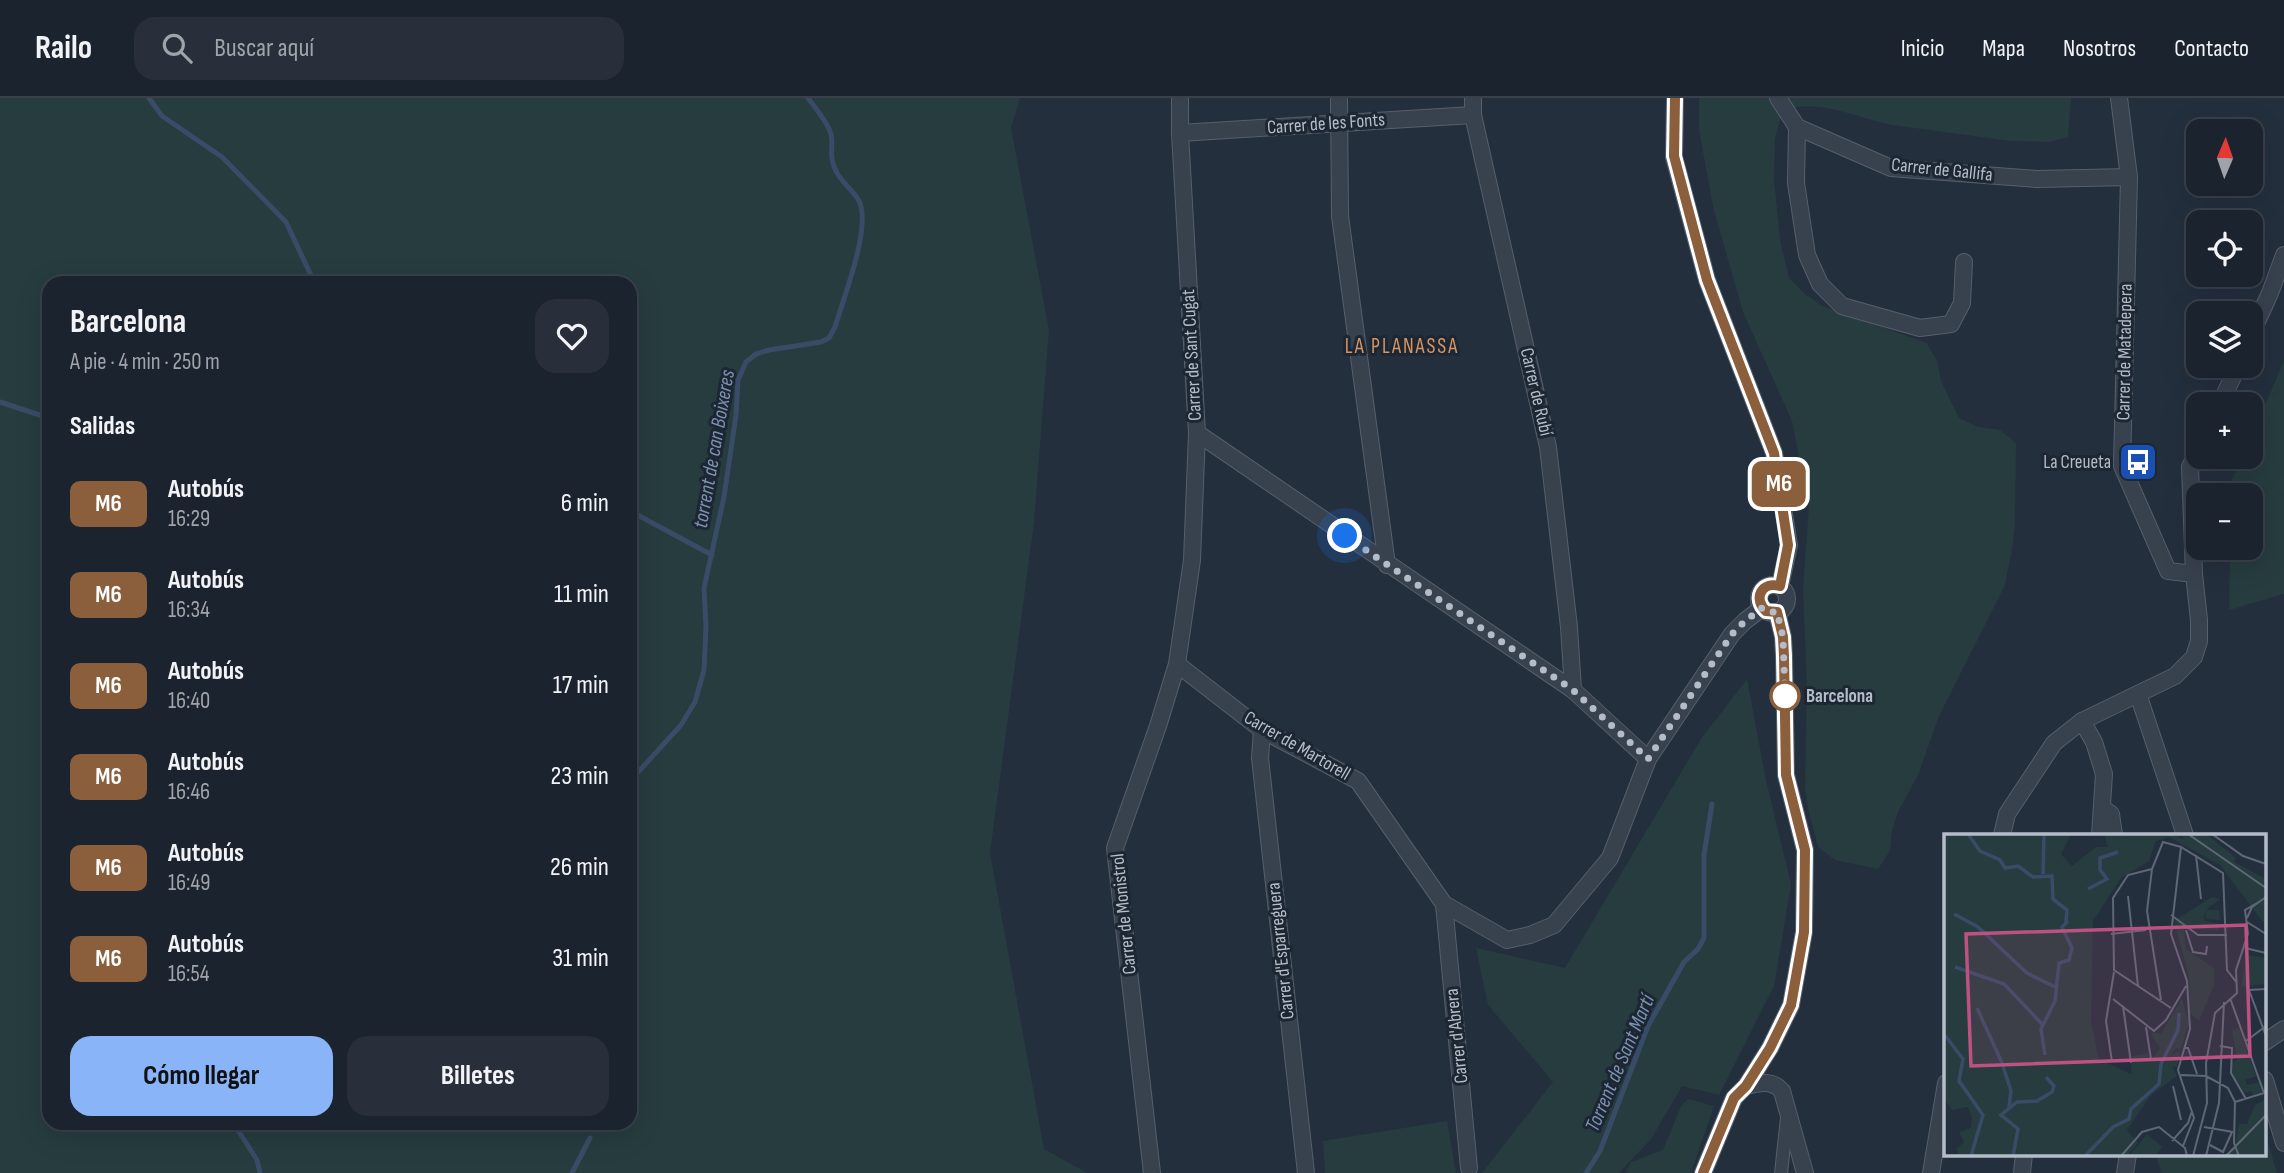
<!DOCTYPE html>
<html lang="es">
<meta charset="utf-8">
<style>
:root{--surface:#1b232e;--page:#282f3a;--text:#f1f3f6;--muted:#a0a4aa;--line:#39404a;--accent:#8ab4f8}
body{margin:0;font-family:"Sofia Sans Condensed",sans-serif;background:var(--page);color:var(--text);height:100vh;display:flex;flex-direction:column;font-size:26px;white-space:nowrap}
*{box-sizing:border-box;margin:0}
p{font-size:23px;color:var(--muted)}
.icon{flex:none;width:38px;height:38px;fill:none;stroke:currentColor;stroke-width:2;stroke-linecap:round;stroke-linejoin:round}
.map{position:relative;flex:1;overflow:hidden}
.side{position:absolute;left:42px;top:178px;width:595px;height:854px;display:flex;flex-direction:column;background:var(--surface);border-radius:21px;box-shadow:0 7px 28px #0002,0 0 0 2px var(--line)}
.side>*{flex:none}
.badge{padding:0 14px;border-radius:10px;font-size:24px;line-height:46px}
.needle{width:46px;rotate:2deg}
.fabs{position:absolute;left:2186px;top:21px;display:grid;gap:14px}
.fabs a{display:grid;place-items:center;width:77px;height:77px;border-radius:14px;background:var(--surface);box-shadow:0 7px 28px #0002,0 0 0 2px var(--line);font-size:35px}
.you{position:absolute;width:35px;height:35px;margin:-18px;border:5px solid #fff;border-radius:50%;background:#1a73e8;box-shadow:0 0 0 10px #1a73e833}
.map>.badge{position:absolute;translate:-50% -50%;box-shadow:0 0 0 4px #fff}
h2{padding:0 28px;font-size:26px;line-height:63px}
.round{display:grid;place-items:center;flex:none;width:74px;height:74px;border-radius:21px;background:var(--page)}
.summary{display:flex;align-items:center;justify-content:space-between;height:119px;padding:0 28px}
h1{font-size:33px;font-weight:700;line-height:52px}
.button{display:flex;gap:14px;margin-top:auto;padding:14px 28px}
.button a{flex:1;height:80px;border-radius:21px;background:var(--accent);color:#111;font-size:28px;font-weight:700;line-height:80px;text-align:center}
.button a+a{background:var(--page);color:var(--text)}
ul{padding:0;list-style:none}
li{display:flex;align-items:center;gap:21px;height:91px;padding:0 28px}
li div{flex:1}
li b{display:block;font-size:26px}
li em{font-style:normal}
li .badge{min-width:77px;font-weight:700;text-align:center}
header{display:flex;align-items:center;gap:42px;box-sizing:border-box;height:98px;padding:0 35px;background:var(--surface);border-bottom:2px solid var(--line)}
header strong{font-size:33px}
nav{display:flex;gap:38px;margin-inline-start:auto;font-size:24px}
.search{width:490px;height:63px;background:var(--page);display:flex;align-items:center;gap:18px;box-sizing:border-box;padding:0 24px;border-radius:21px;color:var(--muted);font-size:26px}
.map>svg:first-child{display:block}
.green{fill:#263c3f;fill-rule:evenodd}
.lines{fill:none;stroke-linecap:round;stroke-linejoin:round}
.stream{stroke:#394c67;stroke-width:5}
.pedestrian-casing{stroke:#565f6c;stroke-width:14}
.minor-casing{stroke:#565f6c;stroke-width:18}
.pedestrian{stroke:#38414e;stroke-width:12}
.minor{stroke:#38414e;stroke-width:16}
.line-casing{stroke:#fff;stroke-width:16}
.line{stroke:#8b5e3c;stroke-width:10}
.walk{stroke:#b4bcc9;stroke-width:7;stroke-dasharray:0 12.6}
.stop-dot{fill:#fff;stroke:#8b5e3c;stroke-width:3.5}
.labels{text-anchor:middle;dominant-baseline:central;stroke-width:6;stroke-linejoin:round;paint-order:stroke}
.street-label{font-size:19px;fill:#b4bcc9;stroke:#1d2633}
.poi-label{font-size:19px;fill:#b4bcc9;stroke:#1d2633;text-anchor:end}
.stop-label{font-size:19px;font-weight:bold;fill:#b4bcc9;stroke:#1d2633;text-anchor:start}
.neighbourhood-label{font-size:21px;letter-spacing:2px;fill:#d59563;stroke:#1d2633}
.water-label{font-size:21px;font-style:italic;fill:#7c92b1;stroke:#1d2633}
.inset-river{fill:none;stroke:#394c67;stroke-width:3.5}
.inset-road{fill:none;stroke:#5e6776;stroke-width:2}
.view{fill:#bd5182;fill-opacity:0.15;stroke:#bd5182;stroke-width:3.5}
.inset-edge{fill:none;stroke:#b4bcc9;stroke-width:3.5}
</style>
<header>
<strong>Railo</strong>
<div class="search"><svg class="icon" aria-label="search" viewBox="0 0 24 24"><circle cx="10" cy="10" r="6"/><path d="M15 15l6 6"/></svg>Buscar aquí</div>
<nav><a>Inicio</a><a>Mapa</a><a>Nosotros</a><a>Contacto</a></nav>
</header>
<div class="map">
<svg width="2284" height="1075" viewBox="0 0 2284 1075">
<rect width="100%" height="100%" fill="#242f3e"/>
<!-- green -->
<g class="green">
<path d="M0,0H1020L1011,30L1049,232L1034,424L990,755L1044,1051L1087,1075H0ZM49,186H630V1026H49Z"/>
<path d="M1699,0H2071L2068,39L2049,44L2010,43L1893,27C1866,22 1825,4 1798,9C1792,10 1785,17 1780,21L1775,41L1774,82L1780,142L1789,180L1805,196L1822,208L1927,245L1937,263L1941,283L1959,320L1978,329L2000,332L2016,345L2015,424L2013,446L2005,487L1939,618L1918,677L1898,714L1892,733L1890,753L1878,771L1835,762L1818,749L1808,710L1805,691L1807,591L1803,491L1809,409L1792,323L1743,214L1713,109L1699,31Z"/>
<polygon points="2284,263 2284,496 2229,512 2230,450 2250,450 2250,397 2230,397 2231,384 2242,359 2250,359 2251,339"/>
<polygon points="1747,581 1766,682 1791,786 1774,888 1719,997 1682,988 1651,1041 1619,1075 1482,1075 1553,984 1488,907 1476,850 1565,870 1701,641"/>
<polygon points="1688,1001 1714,1008 1691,1075 1626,1075 1631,1064 1663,1052 1681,1008"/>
<polygon points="1447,1023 1456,1075 1325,1075 1323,1043"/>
<polygon points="2265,1034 2277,1075 2162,1075 2155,1056 2265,1056"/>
</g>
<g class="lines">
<!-- stream -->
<g class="stream">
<polyline points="149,0 162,18 222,59 286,124 315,186"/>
<polyline points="0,304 49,320"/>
<polyline points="630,413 712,457"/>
<path d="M630,683L681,627L695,604L704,572L706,528L704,490L724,399L736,317L738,282L746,264L756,256L769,252L821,244L829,240L835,229C843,201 872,129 859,103C853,92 841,84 836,73C828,58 834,48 831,36C827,23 816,11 808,0"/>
<polyline points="234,1026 257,1062 260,1075"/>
<polyline points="572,1075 590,1040"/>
<polyline points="1586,1075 1600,1053 1648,928 1684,864 1698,851 1704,840 1704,757 1712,706"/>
</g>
<defs>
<polyline id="pedestrian" points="1781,1075 1787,1020"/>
<g id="minor">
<polyline points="1180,0 1180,35 1197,335 1573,592 1648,661"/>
<polyline points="1339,0 1340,118 1387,467"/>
<polyline points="1473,0 1473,17 1548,349 1569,529 1573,592"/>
<polyline points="1675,0 1674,59 1707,182 1774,355 1789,447 1780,488"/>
<polyline points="1778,0 1797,29 1891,70 2037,81 2129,79"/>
<polyline points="2119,0 2129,79 2122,368 2168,473 2194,476"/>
<polyline points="1797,29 1796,85 1807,157 1820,186 1842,208 1920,230 1951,226 1962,205 1964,164"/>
<polyline points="1180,35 1473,17"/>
<polyline points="2250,239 2270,195 2284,157"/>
<polyline points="2220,306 2238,268"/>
<circle cx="1773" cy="501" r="14"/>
<polyline points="1177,566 1262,632 1358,683 1444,806 1507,842 1530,837 1554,827 1610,760 1648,661 1732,536 1745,523 1762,510"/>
<polyline points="2138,596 2185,737"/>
<polyline points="2082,623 2094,644 2104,676 2100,737"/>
<polyline points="1262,632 1260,660 1306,1075"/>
<polyline points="2102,710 2111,716 2114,737"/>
<polyline points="2002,737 2007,716 2054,645 2082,623 2175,578 2194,559 2199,543 2199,522 2194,476 2190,369 2198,352"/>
<polyline points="1444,806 1469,1070"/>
<polyline points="2265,944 2284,931"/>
<polyline points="2265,982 2284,1045"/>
<path d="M1746,988C1759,985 1772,981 1782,993L1805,1075"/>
<polyline points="1152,1075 1115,750 1158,628 1177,566 1192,462 1197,335"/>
<polyline points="1703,1075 1734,1000 1746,988 1770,950 1791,907 1804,834 1805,752 1786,677 1784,558 1783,539 1777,514"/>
<polyline points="1931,1075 1946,985"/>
<polyline points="2022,1075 2024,1056"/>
<polyline points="2125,1075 2128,1056"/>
</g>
</defs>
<!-- pedestrian casing -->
<use href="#pedestrian" class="pedestrian-casing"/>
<!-- minor casing -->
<use href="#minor" class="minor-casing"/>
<!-- pedestrian -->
<use href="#pedestrian" class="pedestrian"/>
<!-- minor -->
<use href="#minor" class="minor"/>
</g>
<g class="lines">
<defs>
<path id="line" d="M1675,0L1674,58L1707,182L1774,355L1788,447L1780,488C1761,483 1753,501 1766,513L1777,514L1783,539L1784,558L1786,677L1805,752L1804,834L1791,907L1770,950L1746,988L1734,1000L1703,1075"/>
</defs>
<!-- line casing -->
<use href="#line" class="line-casing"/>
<!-- line -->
<use href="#line" class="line"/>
<!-- walk -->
<polyline class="walk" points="1345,438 1573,592 1648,661 1732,536 1745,523 1762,510 1769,514 1777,514 1783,539 1785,598"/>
</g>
<!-- icons -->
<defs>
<symbol id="bus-square" viewBox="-11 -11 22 22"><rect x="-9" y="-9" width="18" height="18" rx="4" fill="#1a4fb4" stroke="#1d2633"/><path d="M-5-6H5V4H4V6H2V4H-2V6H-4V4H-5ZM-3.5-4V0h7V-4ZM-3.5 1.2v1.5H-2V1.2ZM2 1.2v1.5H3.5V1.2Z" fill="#fff"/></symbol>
</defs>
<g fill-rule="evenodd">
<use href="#bus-square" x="2116" y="342" width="44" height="44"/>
</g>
<!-- markers -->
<circle class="stop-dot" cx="1785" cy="598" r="14"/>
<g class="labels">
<!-- street labels -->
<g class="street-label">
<text transform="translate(1326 26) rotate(-4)">Carrer de les Fonts</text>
<text transform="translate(1942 72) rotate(6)">Carrer de Gallifa</text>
<text transform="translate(2125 254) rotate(-89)">Carrer de Matadepera</text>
<text transform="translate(1192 257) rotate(-93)">Carrer de Sant Cugat</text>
<text transform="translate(1536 294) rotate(77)">Carrer de Rubí</text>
<text transform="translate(1297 648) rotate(30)">Carrer de Martorell</text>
<text transform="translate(1124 816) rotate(-96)">Carrer de Monistrol</text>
<text transform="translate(1281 853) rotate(-96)">Carrer d'Esparreguera</text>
<text transform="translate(1457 938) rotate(-96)">Carrer d'Abrera</text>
</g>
<!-- poi labels -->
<g class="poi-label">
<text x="2111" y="364">La Creueta</text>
</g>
<!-- stop labels -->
<g class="stop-label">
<text x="1806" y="598">Barcelona</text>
</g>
<!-- neighbourhood labels -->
<g class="neighbourhood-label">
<text x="1402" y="248">LA PLANASSA</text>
</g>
<!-- water labels -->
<g class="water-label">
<text transform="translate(714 351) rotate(-80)">torrent de can Boixeres</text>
<text transform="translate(1620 965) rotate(-67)">Torrent de Sant Martí</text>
</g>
</g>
<!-- overview -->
<g transform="translate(1944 736)">
<rect width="322" height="322" fill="#242f3e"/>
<path d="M0,0H127L117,20L128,32L152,13H164L160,0H228L239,5V0H262L292,24L290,28L322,45V92L276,31L225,3L212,7L205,27L177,44L149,87L147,188L155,225L187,240L188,222L204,219L206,228L216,214L206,198L217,200L238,164L245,189L237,215L232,214L227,222L236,216L233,233L228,232L233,242L206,262L183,296L194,309L183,322H16L12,315L20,308L15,298L27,294L28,284L24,273L8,276L0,265ZM268,63L276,65L262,76H275L276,86L262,85V76L260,84L261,87L274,89L275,96L240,95L242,115L270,134V151L255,187L246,179L245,143L230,87ZM303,121L322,124V150L297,153ZM295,194L312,242L301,246L303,251L315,248L318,258L309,261L307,257L301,259L288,239V228L293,226L288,196ZM322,265V322H284L291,312L295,290H303L311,271ZM203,300L218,313L211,322H185Z" fill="#263c3f"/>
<path class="inset-river" d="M24,0L36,17L56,26L61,34L74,32L89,43L108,42L109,65L123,76L122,88M99,40L100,0M144,55L163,45L156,36V24L174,18M10,80L34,93L83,139L111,153M11,133L60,150L99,191M33,174L58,229L67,257L65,273M0,200L19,225L15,247L39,281L27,322M101,221L97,195L111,167L115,129L125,126L128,114L118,93L124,87M69,322L74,295L57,281L73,268L93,267L108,258L110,252L102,243M141,322L169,293L185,285L187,275L215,250L217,230L234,196L235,179"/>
<path class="inset-road" d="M244,0L322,54M268,0L299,22L322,30M237,13L227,100L243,147L246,195L234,236L250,284L239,312M252,21L257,65M208,35L184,41L169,64L170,136L227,174M184,62L194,152M227,81L254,101H283M303,84L308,73L322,63M303,88L322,100M242,96L249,118L262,120L263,112M167,100L202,96M301,114L322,119M322,155L305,156L322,202M286,164L320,259M169,165L210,197L222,186L242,152M217,166L203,77L208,35L219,8L237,13L279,39L283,136L293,149M179,172L187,229M202,193L207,225M302,207L322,192M276,212L288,214L287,239L302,265M240,214H244L253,240M168,228L162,187L170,138M237,241L262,242L284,254L291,268L290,309L295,322M229,252L237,286M291,268L320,259M260,293L289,298M228,307L244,289L248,277M266,311L279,318L288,298M177,322L198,298L215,293L241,314L243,322M249,322L263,269L262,229L271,179L293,159L292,136L304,100L301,76L315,68M262,322L275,269L280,168M282,322L322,281"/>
<path class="view" d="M302,91L306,222L27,232L22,100Z"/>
<rect width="322" height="322" class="inset-edge"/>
</g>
</svg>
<div class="fabs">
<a><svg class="needle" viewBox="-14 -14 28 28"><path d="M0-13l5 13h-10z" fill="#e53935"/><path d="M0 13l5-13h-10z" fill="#a0a4aa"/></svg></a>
<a><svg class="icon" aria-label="locate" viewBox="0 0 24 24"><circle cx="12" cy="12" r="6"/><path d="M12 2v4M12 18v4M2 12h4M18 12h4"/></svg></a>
<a><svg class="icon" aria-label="layers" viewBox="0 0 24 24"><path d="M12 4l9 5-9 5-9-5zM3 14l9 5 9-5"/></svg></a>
<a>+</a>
<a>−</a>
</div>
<div class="you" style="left:1345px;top:438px"></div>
<b class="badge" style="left:1779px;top:386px;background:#8b5e3c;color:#fff">M6</b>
<section class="side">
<div class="summary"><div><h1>Barcelona</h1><p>A pie · 4 min · 250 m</p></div><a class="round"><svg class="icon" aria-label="heart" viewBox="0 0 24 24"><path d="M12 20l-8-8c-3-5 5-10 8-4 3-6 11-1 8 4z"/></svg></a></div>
<h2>Salidas</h2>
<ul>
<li><span class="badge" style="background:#8b5e3c;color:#fff">M6</span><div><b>Autobús</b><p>16:29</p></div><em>6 min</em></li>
<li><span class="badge" style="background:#8b5e3c;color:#fff">M6</span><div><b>Autobús</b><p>16:34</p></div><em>11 min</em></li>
<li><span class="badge" style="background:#8b5e3c;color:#fff">M6</span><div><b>Autobús</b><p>16:40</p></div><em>17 min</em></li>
<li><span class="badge" style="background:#8b5e3c;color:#fff">M6</span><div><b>Autobús</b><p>16:46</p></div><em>23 min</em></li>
<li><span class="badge" style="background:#8b5e3c;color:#fff">M6</span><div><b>Autobús</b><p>16:49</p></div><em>26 min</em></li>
<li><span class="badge" style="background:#8b5e3c;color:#fff">M6</span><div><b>Autobús</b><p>16:54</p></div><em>31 min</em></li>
</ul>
<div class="button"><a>Cómo llegar</a><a>Billetes</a></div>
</section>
</div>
